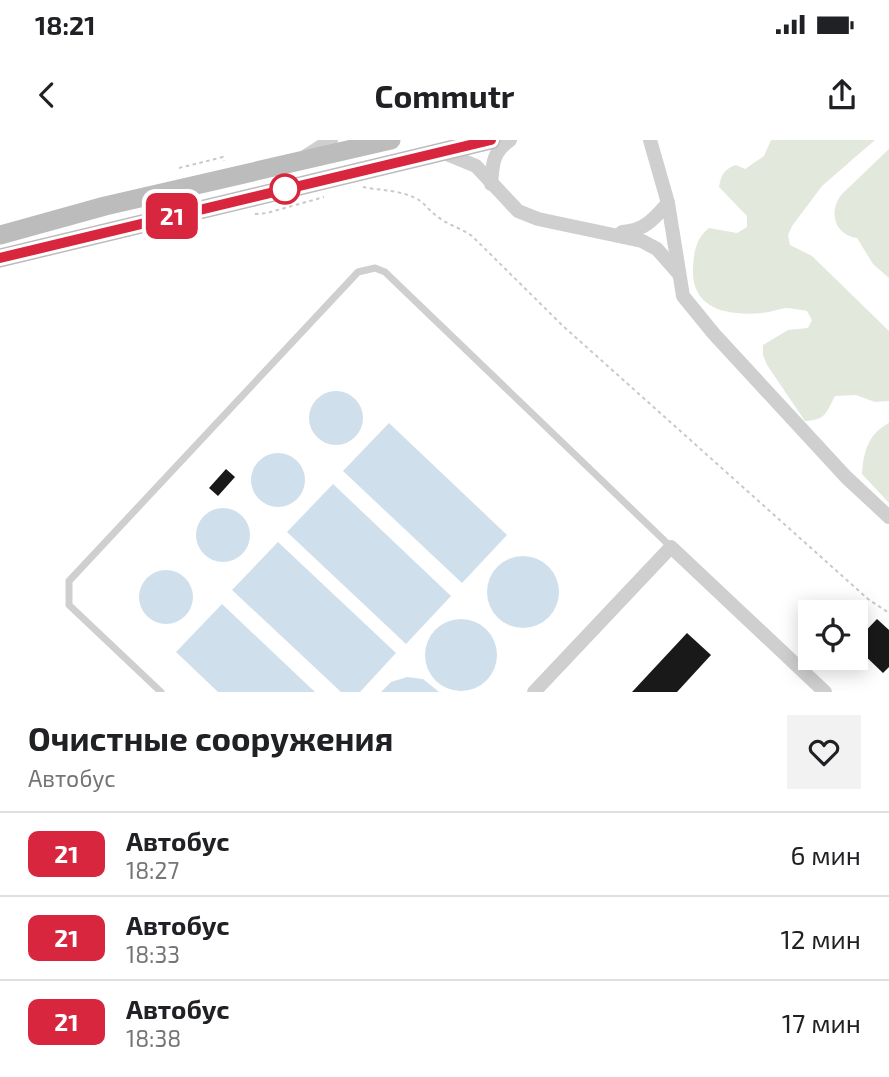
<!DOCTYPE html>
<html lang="ru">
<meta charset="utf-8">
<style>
:root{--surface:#fff;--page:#f2f2f2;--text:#202124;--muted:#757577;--line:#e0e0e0}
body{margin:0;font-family:"Exo 2",sans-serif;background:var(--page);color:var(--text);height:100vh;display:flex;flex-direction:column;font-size:26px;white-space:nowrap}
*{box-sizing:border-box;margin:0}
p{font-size:23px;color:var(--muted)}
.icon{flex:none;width:38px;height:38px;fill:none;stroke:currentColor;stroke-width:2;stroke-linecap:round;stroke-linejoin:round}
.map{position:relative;height:552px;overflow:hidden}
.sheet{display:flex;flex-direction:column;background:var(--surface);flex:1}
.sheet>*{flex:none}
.badge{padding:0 14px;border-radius:10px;font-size:24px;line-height:46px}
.buttons{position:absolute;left:798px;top:460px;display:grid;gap:14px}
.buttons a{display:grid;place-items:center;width:70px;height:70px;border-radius:0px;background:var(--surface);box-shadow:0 4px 18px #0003;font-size:35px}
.map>.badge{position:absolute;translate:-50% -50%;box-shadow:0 0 0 4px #fff}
.round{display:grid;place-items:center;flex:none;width:74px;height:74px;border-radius:0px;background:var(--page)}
.summary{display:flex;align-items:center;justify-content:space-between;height:119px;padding:0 28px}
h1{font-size:33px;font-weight:700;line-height:52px}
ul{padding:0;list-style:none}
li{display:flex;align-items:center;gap:21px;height:84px;padding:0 28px;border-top:2px solid var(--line)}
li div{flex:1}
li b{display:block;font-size:26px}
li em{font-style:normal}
li .badge{min-width:77px;font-weight:700;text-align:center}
.status{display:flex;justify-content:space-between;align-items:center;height:49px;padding:0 35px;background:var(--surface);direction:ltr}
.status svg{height:19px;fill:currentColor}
header{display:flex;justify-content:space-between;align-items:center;height:91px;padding:0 28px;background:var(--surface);font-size:32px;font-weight:700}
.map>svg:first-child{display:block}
.green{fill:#e2e8dc}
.water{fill:#cfe0ec}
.building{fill:#191919}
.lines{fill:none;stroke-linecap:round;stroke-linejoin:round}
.path{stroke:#c9c9c9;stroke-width:2;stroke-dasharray:3.5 3.5;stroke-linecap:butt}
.lane{stroke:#cfcfcf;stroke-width:7}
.street{stroke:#cfcfcf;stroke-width:14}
.secondary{stroke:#bcbcbc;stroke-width:19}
.line-casing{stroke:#fff;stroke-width:16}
.line{stroke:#d7263d;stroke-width:10}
.stop-dot{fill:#fff;stroke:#d7263d;stroke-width:3.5}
</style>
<div class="status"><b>18:21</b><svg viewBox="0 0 49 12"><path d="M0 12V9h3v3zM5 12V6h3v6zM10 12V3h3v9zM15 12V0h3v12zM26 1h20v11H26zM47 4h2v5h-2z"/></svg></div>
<header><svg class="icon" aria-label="back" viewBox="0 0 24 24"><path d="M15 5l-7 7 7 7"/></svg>Commutr<svg class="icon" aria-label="share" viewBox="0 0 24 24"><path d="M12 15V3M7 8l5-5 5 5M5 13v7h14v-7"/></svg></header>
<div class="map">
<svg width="889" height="552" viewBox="0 0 889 552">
<rect width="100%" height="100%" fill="#fff"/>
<!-- green -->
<g class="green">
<path d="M771,0H875L822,46L792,86L788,95L790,105L812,116L889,191V261L875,262L856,255L835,256C826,273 826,280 805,281L767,225L763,215V205L788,190L808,188L812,180L807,171C800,170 792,168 785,168C779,169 774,171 769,172C734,177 690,173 693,127C694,112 696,98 709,88L737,93L747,87V76L719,47C721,35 724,29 736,25L745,29L764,16Z"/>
<path d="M889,9V138L873,124L857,98C834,95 828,71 842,54Z"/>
<path d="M889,283V363L862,334C863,312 869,293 889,283Z"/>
</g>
<!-- water -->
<g class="water">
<circle cx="336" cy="278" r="27"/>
<polygon points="389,283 507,395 462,443 343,331"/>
<circle cx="278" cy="340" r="27"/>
<polygon points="333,344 451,456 406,504 287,392"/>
<circle cx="223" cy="395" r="27"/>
<polygon points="278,402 396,513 360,552 341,552 232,450"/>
<circle cx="523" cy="452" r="36"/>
<circle cx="166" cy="457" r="27"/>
<polygon points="222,464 315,552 218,552 176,512"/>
<circle cx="461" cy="515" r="36"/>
<polygon points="407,537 423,539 439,552 381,552 391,542"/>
</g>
<!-- building -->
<g class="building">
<polygon points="226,329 235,337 218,356 209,348"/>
<polygon points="877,479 889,490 889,527 883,533 856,507 856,501"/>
<polygon points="687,493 711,515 677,552 632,552"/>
</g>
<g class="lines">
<!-- path -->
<g class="path">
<polyline points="179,28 223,17 224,21"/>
<path d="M363,47C383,51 405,50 422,62C427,67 432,73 438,77C448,85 461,88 472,96L563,186L868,459L889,473"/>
<polyline points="255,74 267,73 324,57"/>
</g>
<!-- lane -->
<polyline class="lane" points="161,552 69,465 69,441 358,132 375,128 385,132 671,407"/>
<!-- street -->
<g class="street">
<polyline points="650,0 668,63 683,156 714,194 846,337 889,377"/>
<polyline points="442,12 476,26 518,71 538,79 642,101 657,109 678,133"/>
<polyline points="306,16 331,0"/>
<path d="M491,44C493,23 492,13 510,0"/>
<path d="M622,92C644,91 654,79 668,63"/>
<polyline points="534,552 671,407 825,552"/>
</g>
<!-- secondary -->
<g class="secondary">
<polyline points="0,95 105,66 391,0"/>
<polyline points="0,118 491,0"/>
</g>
</g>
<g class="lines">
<defs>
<polyline id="line" points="0,118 491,0"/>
</defs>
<!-- line casing -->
<use href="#line" class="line-casing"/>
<!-- line -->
<use href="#line" class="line"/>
</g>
<!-- markers -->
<circle class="stop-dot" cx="285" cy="49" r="14"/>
</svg>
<div class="buttons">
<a><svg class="icon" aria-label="locate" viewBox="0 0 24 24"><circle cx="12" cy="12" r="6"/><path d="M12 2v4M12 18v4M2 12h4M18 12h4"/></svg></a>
</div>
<b class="badge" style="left:172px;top:76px;background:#d7263d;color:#fff">21</b>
</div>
<section class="sheet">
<div class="summary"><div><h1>Очистные сооружения</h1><p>Автобус</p></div><a class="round"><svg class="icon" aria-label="heart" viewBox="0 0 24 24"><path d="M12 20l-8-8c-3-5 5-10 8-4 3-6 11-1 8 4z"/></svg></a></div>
<ul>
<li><span class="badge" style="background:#d7263d;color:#fff">21</span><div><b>Автобус</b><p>18:27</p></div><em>6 мин</em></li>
<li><span class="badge" style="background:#d7263d;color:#fff">21</span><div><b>Автобус</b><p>18:33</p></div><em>12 мин</em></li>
<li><span class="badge" style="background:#d7263d;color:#fff">21</span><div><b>Автобус</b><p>18:38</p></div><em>17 мин</em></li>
</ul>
</section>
